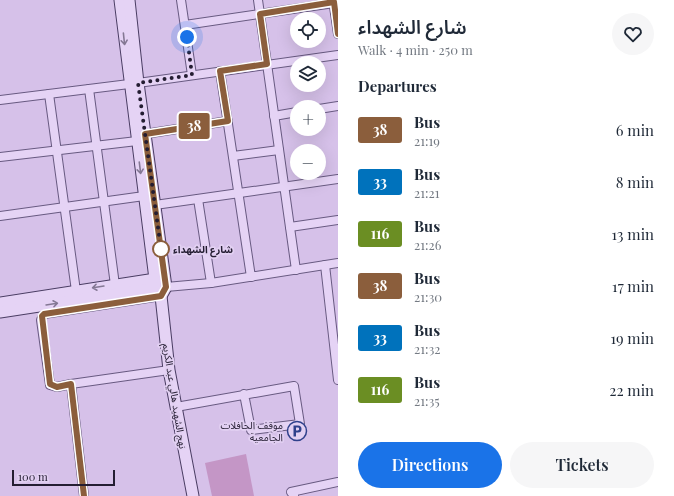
<!DOCTYPE html>
<meta charset="utf-8">
<style>
:root{--surface:#fff;--page:#f6f6f7;--text:#1f2937;--muted:#747a83;--accent:#1a73e8}
body{margin:0;font-family:"Playfair Display","Noto Sans Arabic",serif;background:var(--page);color:var(--text);height:100vh;display:flex;flex-direction:column;font-size:15px;white-space:nowrap}
*{box-sizing:border-box;margin:0}
p{font-size:13px;color:var(--muted)}
.icon{flex:none;width:22px;height:22px;fill:none;stroke:currentColor;stroke-width:2;stroke-linecap:round;stroke-linejoin:round}
.map{position:relative;flex:1;overflow:hidden}
.drawer{display:flex;flex-direction:column;background:var(--surface);width:336px}
.drawer>*{flex:none}
.badge{padding:0 8px;border-radius:3px;font-size:14px;line-height:26px}
.controls{position:absolute;left:290px;top:12px;display:grid;gap:8px}
.controls a{display:grid;place-items:center;width:36px;height:36px;border-radius:50%;background:var(--surface);box-shadow:0 4px 16px #0002;font-size:20px}
.scale{position:absolute;left:12px;bottom:10px;width:103px;box-sizing:border-box;padding-left:4px;border:2px solid #241d32;border-top:0;font-size:11px;line-height:14px;white-space:nowrap;color:#241d32;-webkit-text-stroke:3px #e2d0f2;paint-order:stroke}
.you{position:absolute;width:20px;height:20px;margin:-10px;border:3px solid #fff;border-radius:50%;background:#1a73e8;box-shadow:0 0 0 6px #1a73e833}
.map>.badge{position:absolute;translate:-50% -50%;box-shadow:0 0 0 2px #fff}
h2{padding:0 20px;font-size:15px;line-height:36px}
.round{display:grid;place-items:center;flex:none;width:42px;height:42px;border-radius:21px;background:var(--page)}
.head{display:flex;align-items:center;justify-content:space-between;height:68px;padding:0 20px}
h1{font-size:19px;font-weight:600;line-height:30px}
.button{display:flex;gap:8px;margin-top:auto;padding:8px 20px}
.button a{flex:1;height:46px;border-radius:24px;background:var(--accent);color:#fff;font-size:16px;font-weight:600;line-height:46px;text-align:center}
.button a+a{background:var(--page);color:var(--text)}
ul{padding:0;list-style:none}
li{display:flex;align-items:center;gap:12px;height:52px;padding:0 20px}
li div{flex:1}
li b{display:block;font-size:15px}
li em{font-style:normal}
li .badge{min-width:44px;font-weight:700;text-align:center}
main{display:flex;flex:1;min-height:0}
.map>svg:first-child{display:block}
.pitch{fill:#c496c6}
.lines{fill:none;stroke-linecap:round;stroke-linejoin:round}
.minor-casing{stroke:#685a81;stroke-width:10}
.secondary-casing{stroke:#4a3d63;stroke-width:13}
.minor{stroke:#e5d3f5;stroke-width:8}
.secondary{stroke:#e5d3f5;stroke-width:11}
.oneway{stroke:#847894}
.line-casing{stroke:#fff;stroke-width:9}
.line{stroke:#8b5e3c;stroke-width:6}
.walk{stroke:#241d32;stroke-width:4;stroke-dasharray:0 7.2}
.stop-dot{fill:#fff;stroke:#8b5e3c;stroke-width:2}
.labels{text-anchor:middle;dominant-baseline:central;stroke-width:3.5;stroke-linejoin:round;paint-order:stroke}
.stop-label{font-size:10px;font-weight:bold;fill:#241d32;stroke:#e2d0f2;text-anchor:start}
.street-label{font-size:10px;fill:#241d32;stroke:#e2d0f2}
.poi-label{font-size:10px;fill:#241d32;stroke:#e2d0f2;text-anchor:end}
</style>
<main>
<div class="map">
<svg width="338" height="496" viewBox="0 0 338 496">
<rect width="100%" height="100%" fill="#d6c1e9"/>
<!-- pitch -->
<polygon class="pitch" points="246,454 254,496 212,496 205,463"/>
<g class="lines">
<defs>
<g id="minor">
<polyline points="181,0 192,75"/>
<polyline points="258,0 296,270"/>
<polyline points="333,0 338,34"/>
<polyline points="185,25 334,3"/>
<polyline points="220,71 251,277"/>
<polyline points="138,83 338,55"/>
<polyline points="89,89 115,285"/>
<polyline points="49,94 76,291"/>
<polyline points="0,100 129,84"/>
<polyline points="319,109 338,106"/>
<polyline points="274,116 297,112"/>
<polyline points="145,134 228,121"/>
<polyline points="233,156 279,150"/>
<polyline points="0,157 137,141"/>
<polyline points="198,199 211,283"/>
<polyline points="155,205 338,179"/>
<polyline points="0,216 144,196"/>
<polyline points="290,227 338,220"/>
<polyline points="325,265 338,380"/>
<polyline points="166,287 211,283 338,263"/>
<polyline points="71,384 57,387 50,385 41,320 44,314 161,296"/>
<polyline points="176,407 294,386 300,424 251,430 244,394"/>
<polyline points="84,496 71,384 169,370"/>
<polyline points="294,496 291,492 338,482"/>
</g>
<g id="secondary">
<polyline points="120,0 156,287 161,296 169,370 193,496"/>
<polyline points="129,0 138,83 166,287 161,296"/>
<polyline points="0,303 162,278"/>
<polyline points="0,312 163,287"/>
</g>
</defs>
<!-- minor casing -->
<use href="#minor" class="minor-casing"/>
<!-- secondary casing -->
<use href="#secondary" class="secondary-casing"/>
<!-- minor -->
<use href="#minor" class="minor"/>
<!-- secondary -->
<use href="#secondary" class="secondary"/>
</g>
<!-- one-way arrows -->
<defs><path id="oneway-shaft" d="M-6 0H5M1.5-3L5.5 0L1.5 3" fill="none" stroke-width="1.6" stroke-linecap="round" stroke-linejoin="round"/></defs>
<g class="oneway">
<use href="#oneway-shaft" transform="translate(124 39) rotate(84)"/>
<use href="#oneway-shaft" transform="translate(140 168) rotate(83)"/>
<use href="#oneway-shaft" transform="translate(98 287) rotate(171)"/>
<use href="#oneway-shaft" transform="translate(52 304) rotate(-9)"/>
</g>
<g class="lines">
<defs>
<polyline id="line" points="84,496 71,384 57,387 50,384 42,316 44,314 161,296 166,287 145,134 228,121 220,71 267,64 260,14 334,2 338,34"/>
</defs>
<!-- line casing -->
<use href="#line" class="line-casing"/>
<!-- line -->
<use href="#line" class="line"/>
<!-- walk -->
<polyline class="walk" points="161,249 138,83 192,75 187,37"/>
</g>
<!-- icons -->
<defs>
<symbol id="parking-ring" viewBox="-11 -11 22 22"><circle r="9.5" fill="#e2d0f2" stroke="#2f408b" stroke-width="1.5"/><path d="M-3.5-5.5H1a3.5 3.5 0 0 1 0 7H-1V5.5H-3.5ZM-1-3.4V-.6H.8a1.4 1.4 0 0 0 0-2.8Z" fill="#2f408b"/></symbol>
</defs>
<g fill-rule="evenodd">
<use href="#parking-ring" x="286" y="420" width="22" height="22"/>
</g>
<!-- markers -->
<circle class="stop-dot" cx="161" cy="249" r="8"/>
<g class="labels">
<!-- stop labels -->
<g class="stop-label">
<text x="173" y="249">شارع الشهداء</text>
</g>
<!-- street labels -->
<g class="street-label">
<text transform="translate(175 396) rotate(81)">نهج الشهيد هالي عبد الكريم</text>
</g>
<!-- poi labels -->
<g class="poi-label">
<text x="283" y="425">موقف الحافلات<tspan x="283" dy="12">الجامعية</tspan></text>
</g>
</g>
</svg>
<div class="controls">
<a><svg class="icon" aria-label="locate" viewBox="0 0 24 24"><circle cx="12" cy="12" r="6"/><path d="M12 2v4M12 18v4M2 12h4M18 12h4"/></svg></a>
<a><svg class="icon" aria-label="layers" viewBox="0 0 24 24"><path d="M12 4l9 5-9 5-9-5zM3 14l9 5 9-5"/></svg></a>
<a>+</a>
<a>−</a>
</div>
<div class="scale">100 m</div>
<div class="you" style="left:187px;top:37px"></div>
<b class="badge" style="left:194px;top:126px;background:#8b5e3c;color:#fff">38</b>
</div>
<section class="drawer">
<div class="head"><div><h1>شارع الشهداء</h1><p>Walk · 4 min · 250 m</p></div><a class="round"><svg class="icon" aria-label="heart" viewBox="0 0 24 24"><path d="M12 20l-8-8c-3-5 5-10 8-4 3-6 11-1 8 4z"/></svg></a></div>
<h2>Departures</h2>
<ul>
<li><span class="badge" style="background:#8b5e3c;color:#fff">38</span><div><b>Bus</b><p>21:19</p></div><em>6 min</em></li>
<li><span class="badge" style="background:#0072bc;color:#fff">33</span><div><b>Bus</b><p>21:21</p></div><em>8 min</em></li>
<li><span class="badge" style="background:#6b8e23;color:#fff">116</span><div><b>Bus</b><p>21:26</p></div><em>13 min</em></li>
<li><span class="badge" style="background:#8b5e3c;color:#fff">38</span><div><b>Bus</b><p>21:30</p></div><em>17 min</em></li>
<li><span class="badge" style="background:#0072bc;color:#fff">33</span><div><b>Bus</b><p>21:32</p></div><em>19 min</em></li>
<li><span class="badge" style="background:#6b8e23;color:#fff">116</span><div><b>Bus</b><p>21:35</p></div><em>22 min</em></li>
</ul>
<div class="button"><a>Directions</a><a>Tickets</a></div>
</section>
</main>
